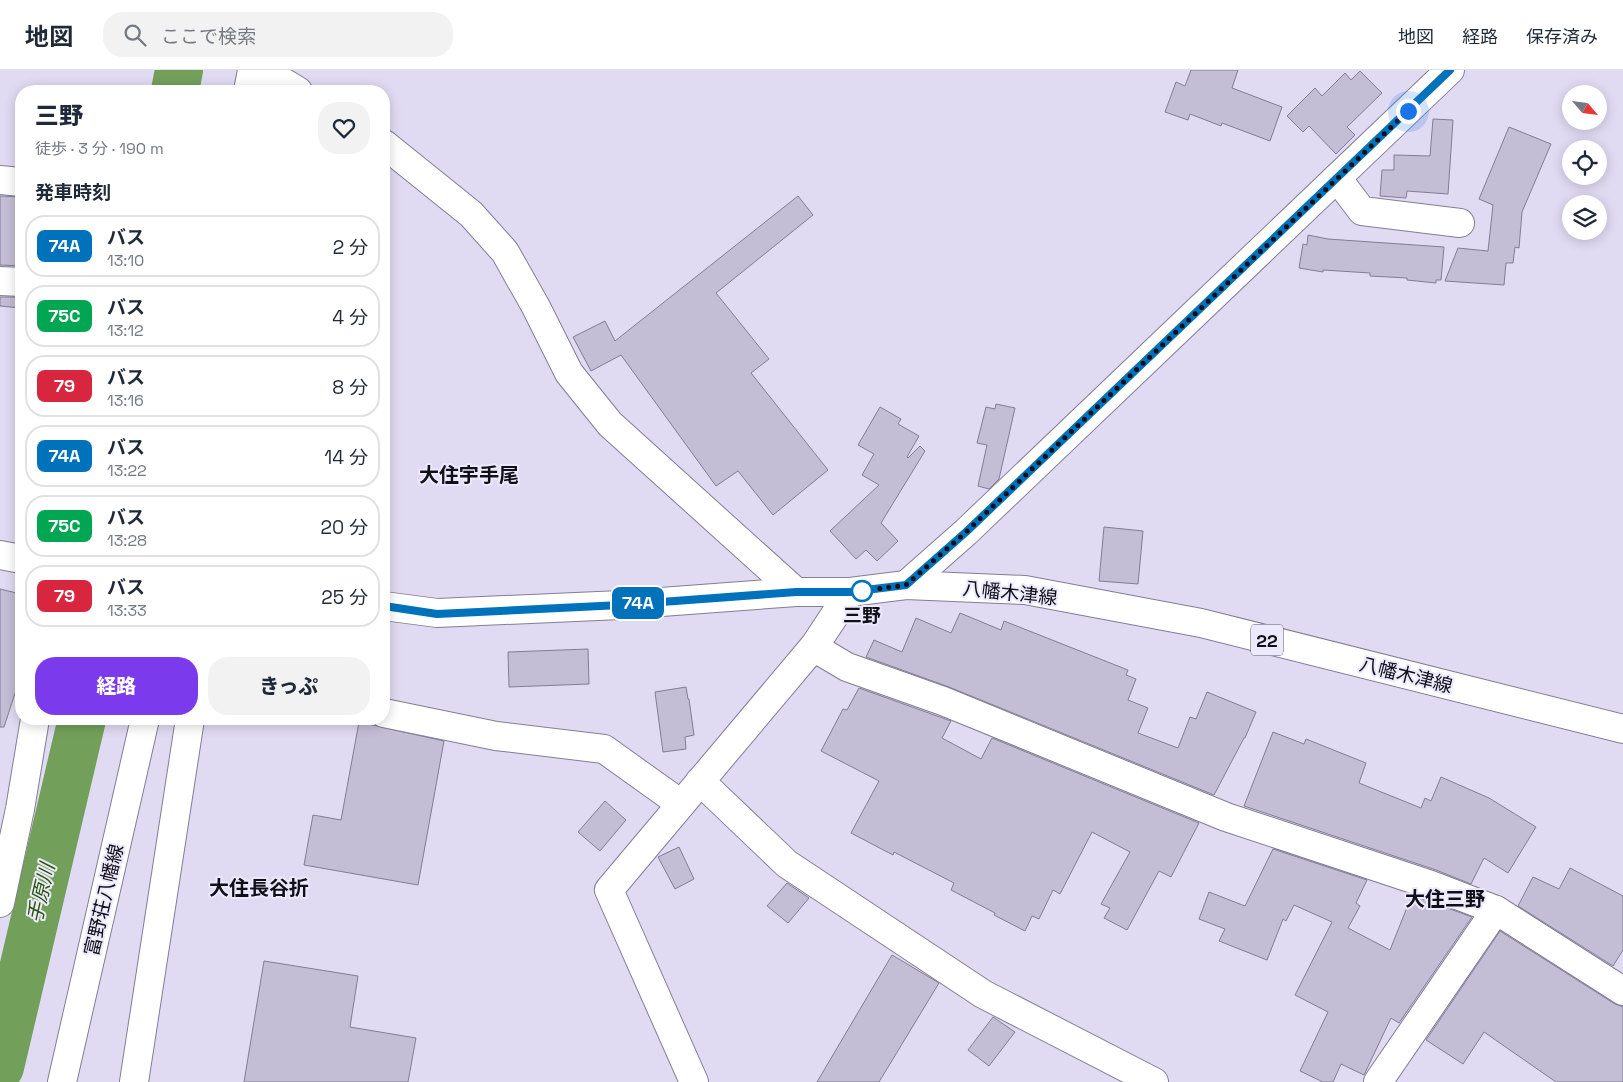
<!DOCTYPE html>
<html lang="ja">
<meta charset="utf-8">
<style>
:root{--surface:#fff;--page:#f2f2f3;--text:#1f2937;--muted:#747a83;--line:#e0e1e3;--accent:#7c3aed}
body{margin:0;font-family:"Space Grotesk","Noto Sans JP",sans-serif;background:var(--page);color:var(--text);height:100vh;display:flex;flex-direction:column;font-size:19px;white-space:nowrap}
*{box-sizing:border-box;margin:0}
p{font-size:16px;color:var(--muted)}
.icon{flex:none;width:28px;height:28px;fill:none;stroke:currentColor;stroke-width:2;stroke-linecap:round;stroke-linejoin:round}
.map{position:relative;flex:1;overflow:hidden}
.sheet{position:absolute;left:15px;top:15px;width:375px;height:640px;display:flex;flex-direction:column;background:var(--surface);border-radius:20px;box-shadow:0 2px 12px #0003}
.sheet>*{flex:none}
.badge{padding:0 10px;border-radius:8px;font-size:18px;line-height:32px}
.needle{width:32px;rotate:118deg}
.fabs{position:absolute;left:1562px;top:15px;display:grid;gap:10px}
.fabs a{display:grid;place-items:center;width:45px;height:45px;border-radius:50%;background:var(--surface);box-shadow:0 2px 12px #0003;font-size:25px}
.you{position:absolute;width:25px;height:25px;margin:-12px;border:4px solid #fff;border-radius:50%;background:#1a73e8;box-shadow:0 0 0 8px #1a73e833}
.map>.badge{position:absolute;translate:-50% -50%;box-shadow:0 0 0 2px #fff}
h2{padding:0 20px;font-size:19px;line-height:45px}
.round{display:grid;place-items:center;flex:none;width:52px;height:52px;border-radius:20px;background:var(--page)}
.head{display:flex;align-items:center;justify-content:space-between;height:85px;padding:0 20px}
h1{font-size:24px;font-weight:800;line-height:38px}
.action{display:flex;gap:10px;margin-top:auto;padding:10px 20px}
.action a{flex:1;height:58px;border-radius:20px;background:var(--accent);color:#fff;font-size:20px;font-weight:800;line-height:58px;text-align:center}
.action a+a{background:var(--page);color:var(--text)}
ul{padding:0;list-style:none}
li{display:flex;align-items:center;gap:15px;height:62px;margin:0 10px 8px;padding:0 10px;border:2px solid var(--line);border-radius:20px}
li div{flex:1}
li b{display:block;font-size:19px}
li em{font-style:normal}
li .badge{min-width:55px;font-weight:700;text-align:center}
header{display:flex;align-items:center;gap:30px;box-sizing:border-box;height:70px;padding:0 25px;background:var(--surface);border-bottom:1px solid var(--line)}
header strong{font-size:24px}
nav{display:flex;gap:28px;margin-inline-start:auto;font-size:18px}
.search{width:350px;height:45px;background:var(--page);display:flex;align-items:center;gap:12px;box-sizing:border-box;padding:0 18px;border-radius:20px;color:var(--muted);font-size:19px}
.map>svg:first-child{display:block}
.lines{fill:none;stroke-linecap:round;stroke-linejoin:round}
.river{stroke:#72a05a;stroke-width:48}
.building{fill:#c3bed6;stroke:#817d93}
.minor-casing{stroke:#827e94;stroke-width:30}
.major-casing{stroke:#827e94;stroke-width:30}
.minor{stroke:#fff;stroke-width:28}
.major{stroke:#fff;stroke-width:28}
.line-casing{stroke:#fff;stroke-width:11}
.line{stroke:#0072bc;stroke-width:8}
.walk{stroke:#110f17;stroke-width:5;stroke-dasharray:0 9}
.stop-dot{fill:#fff;stroke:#0072bc;stroke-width:2.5}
.labels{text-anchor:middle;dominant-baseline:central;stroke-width:4;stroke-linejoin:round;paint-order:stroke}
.shield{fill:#ede9fd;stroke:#53505c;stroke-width:1}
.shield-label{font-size:18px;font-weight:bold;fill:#110f17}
.street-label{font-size:19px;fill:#110f17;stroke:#ede9fd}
.stop-label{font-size:19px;font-weight:bold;fill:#110f17;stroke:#ede9fd}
.neighbourhood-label{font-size:20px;font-weight:bold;fill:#110f17;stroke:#ede9fd}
.water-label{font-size:20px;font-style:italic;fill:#295508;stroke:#ede9fd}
</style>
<header>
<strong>地図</strong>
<div class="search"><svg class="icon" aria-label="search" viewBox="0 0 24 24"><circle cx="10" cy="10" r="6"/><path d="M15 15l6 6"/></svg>ここで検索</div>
<nav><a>地図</a><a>経路</a><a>保存済み</a></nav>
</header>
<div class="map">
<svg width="1623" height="1012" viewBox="0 0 1623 1012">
<rect width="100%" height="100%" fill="#e0dbf3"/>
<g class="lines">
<!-- river -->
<g class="river">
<polyline points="175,21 179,0"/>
<polyline points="0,997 82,649"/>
</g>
</g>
<!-- building -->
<g class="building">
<polygon points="1191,0 1238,0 1232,18 1282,37 1270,71 1222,53 1221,56 1190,44 1188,50 1165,42 1176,12 1185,16"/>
<polygon points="1360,1 1382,23 1347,57 1355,65 1336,84 1309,56 1303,62 1287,46 1315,18 1322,26 1345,3 1351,10"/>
<polygon points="1433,49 1453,50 1448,124 1407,121 1406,128 1380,126 1382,100 1394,100 1394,85 1430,86"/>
<polygon points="1509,57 1551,74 1522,142 1519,178 1515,177 1513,193 1506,193 1504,215 1445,211 1458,178 1488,181 1493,135 1479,129"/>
<polygon points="0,126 21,127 21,196 0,195"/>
<polygon points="798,126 813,145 716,223 769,289 751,303 828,400 773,445 738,401 716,416 621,285 591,301 573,267 605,251 615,271"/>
<polygon points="1308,165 1328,169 1444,177 1441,210 1436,210 1436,213 1407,210 1407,208 1370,206 1370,203 1323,200 1323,202 1299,198 1303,174 1307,175"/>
<polygon points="0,227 21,227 21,238 0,236"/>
<polygon points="996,334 1015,338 999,409 989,419 978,416 987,375 977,373 986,337 995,339"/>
<polygon points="880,337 901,349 898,354 919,366 907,387 908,388 920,376 925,381 881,453 898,471 877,491 866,480 856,489 830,461 879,415 862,405 874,384 858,375"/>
<polygon points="1104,457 1143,461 1138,514 1099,511"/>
<polygon points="0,519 21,524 21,605 4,657 0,657"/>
<polygon points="960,543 1001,560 1004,551 1128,600 1126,605 1136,609 1128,630 1148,638 1138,663 1178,678 1190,647 1196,649 1207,622 1256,642 1245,668 1244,668 1214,725 949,617 866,587 874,570 902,582 916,548 951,563"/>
<polygon points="588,579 589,614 509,617 508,582"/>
<polygon points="686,617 688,629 689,629 694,665 685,667 686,679 663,682 655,622"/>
<polygon points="859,618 951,651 942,668 981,689 992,668 1199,753 1171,807 1159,801 1127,860 1104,848 1110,838 1101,834 1130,782 1092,762 1060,824 1053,820 1039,849 1032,846 1025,861 994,845 995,843 951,820 954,813 894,782 893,785 851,763 879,711 821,681 843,639 847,640"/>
<polygon points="359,652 444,671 418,815 304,795 313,745 341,750"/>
<polygon points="1273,662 1304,674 1306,669 1366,693 1359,713 1421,738 1425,728 1431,731 1441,707 1489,728 1536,757 1508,803 1484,788 1471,814 1436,800 1244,736"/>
<polygon points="605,731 626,750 600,781 578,762"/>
<polygon points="679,777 694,809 675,819 658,787"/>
<polygon points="1273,779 1367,810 1356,833 1360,836 1348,858 1390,880 1412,825 1472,847 1399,953 1391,948 1364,1005 1341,994 1333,1012 1323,1012 1300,1001 1328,942 1295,925 1332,852 1294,835 1286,851 1283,849 1267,890 1219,871 1225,859 1199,849 1209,822 1245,836"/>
<polygon points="1570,798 1623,826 1623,880 1613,896 1518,836 1533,807 1559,819"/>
<polygon points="787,813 809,828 788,853 767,836"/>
<polygon points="1500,861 1615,934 1623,937 1623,1012 1556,1012 1484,962 1463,994 1426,970"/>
<polygon points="892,885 939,913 879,1012 817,1012"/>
<polygon points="264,891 358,906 350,957 416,968 408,1012 244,1012"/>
<polygon points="993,947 1015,962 989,996 968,980"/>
</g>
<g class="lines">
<defs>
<g id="minor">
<polyline points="263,0 298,21"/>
<polyline points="248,21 252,0"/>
<polyline points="384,74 471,144 505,182 536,237 569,303 610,354 796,522"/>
<polyline points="1337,108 1362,141 1460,153"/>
<polyline points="0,110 21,112"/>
<polyline points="0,211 21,212"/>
<polyline points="906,515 966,462 1450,0"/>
<polyline points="815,575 825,584 847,597 943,631 1226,747 1431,815 1496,840 1623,921"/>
<polyline points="384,643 496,666 604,679 681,734"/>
<polyline points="700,711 787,794 983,924 1154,1012"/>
<polyline points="0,833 20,739 35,649"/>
<polyline points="134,1012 190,649"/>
<polyline points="694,1012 609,820 815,575 850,522"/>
<polyline points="1378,1012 1496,840"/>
</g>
<g id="major">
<polyline points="0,485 21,489"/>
<polyline points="384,536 437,543 621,535 796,522 850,522 906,515 1025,520 1201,553 1623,659"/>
<polyline points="62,1012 145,649"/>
</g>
</defs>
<!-- minor casing -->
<use href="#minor" class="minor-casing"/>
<!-- major casing -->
<use href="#major" class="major-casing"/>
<!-- minor -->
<use href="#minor" class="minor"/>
<!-- major -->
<use href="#major" class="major"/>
</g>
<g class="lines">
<defs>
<polyline id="line" points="384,536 437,544 621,535 796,522 850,522 906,515 966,462 1450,0"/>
</defs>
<!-- line casing -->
<use href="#line" class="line-casing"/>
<!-- line -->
<use href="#line" class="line"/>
<!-- walk -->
<polyline class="walk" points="862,521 906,515 966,462 1408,41"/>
</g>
<!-- markers -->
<circle class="stop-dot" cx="862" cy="521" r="10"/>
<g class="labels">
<!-- shield labels -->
<rect class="shield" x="1251" y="554.5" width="32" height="31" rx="4"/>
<g class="shield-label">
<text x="1267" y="570">22</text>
</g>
<!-- street labels -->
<g class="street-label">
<text transform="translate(1010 523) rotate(6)">八幡木津線</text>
<text transform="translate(1406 605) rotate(14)">八幡木津線</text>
<text transform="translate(104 830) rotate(-77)">富野荘八幡線</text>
</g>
<!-- stop labels -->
<g class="stop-label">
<text x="862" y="545">三野</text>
</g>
<!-- neighbourhood labels -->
<g class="neighbourhood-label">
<text x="469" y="405">大住宇手尾</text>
<text x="259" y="818">大住長谷折</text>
<text x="1445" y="829">大住三野</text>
</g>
<!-- water labels -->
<g class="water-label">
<text transform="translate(41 823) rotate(-77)">手原川</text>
</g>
</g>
</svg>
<div class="fabs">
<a><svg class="needle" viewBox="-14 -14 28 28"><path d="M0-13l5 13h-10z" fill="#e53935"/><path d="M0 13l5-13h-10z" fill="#747a83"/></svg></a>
<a><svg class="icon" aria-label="locate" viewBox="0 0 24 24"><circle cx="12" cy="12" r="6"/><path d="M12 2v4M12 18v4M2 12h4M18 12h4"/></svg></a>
<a><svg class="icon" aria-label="layers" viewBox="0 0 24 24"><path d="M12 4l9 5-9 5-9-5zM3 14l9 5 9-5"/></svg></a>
</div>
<div class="you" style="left:1408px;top:41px"></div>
<b class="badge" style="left:638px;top:533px;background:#0072bc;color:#fff">74A</b>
<section class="sheet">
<div class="head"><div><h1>三野</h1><p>徒歩 · 3 分 · 190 m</p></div><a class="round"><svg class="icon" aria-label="heart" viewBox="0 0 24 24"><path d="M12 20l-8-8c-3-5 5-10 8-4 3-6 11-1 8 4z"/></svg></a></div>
<h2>発車時刻</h2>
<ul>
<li><span class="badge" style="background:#0072bc;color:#fff">74A</span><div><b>バス</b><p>13:10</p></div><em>2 分</em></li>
<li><span class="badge" style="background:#00a651;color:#fff">75C</span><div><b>バス</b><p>13:12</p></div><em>4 分</em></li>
<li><span class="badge" style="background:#d7263d;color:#fff">79</span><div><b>バス</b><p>13:16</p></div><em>8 分</em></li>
<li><span class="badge" style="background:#0072bc;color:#fff">74A</span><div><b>バス</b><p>13:22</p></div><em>14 分</em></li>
<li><span class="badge" style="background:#00a651;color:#fff">75C</span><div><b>バス</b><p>13:28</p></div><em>20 分</em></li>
<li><span class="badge" style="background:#d7263d;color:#fff">79</span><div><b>バス</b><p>13:33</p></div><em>25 分</em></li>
</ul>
<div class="action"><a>経路</a><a>きっぷ</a></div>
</section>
</div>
